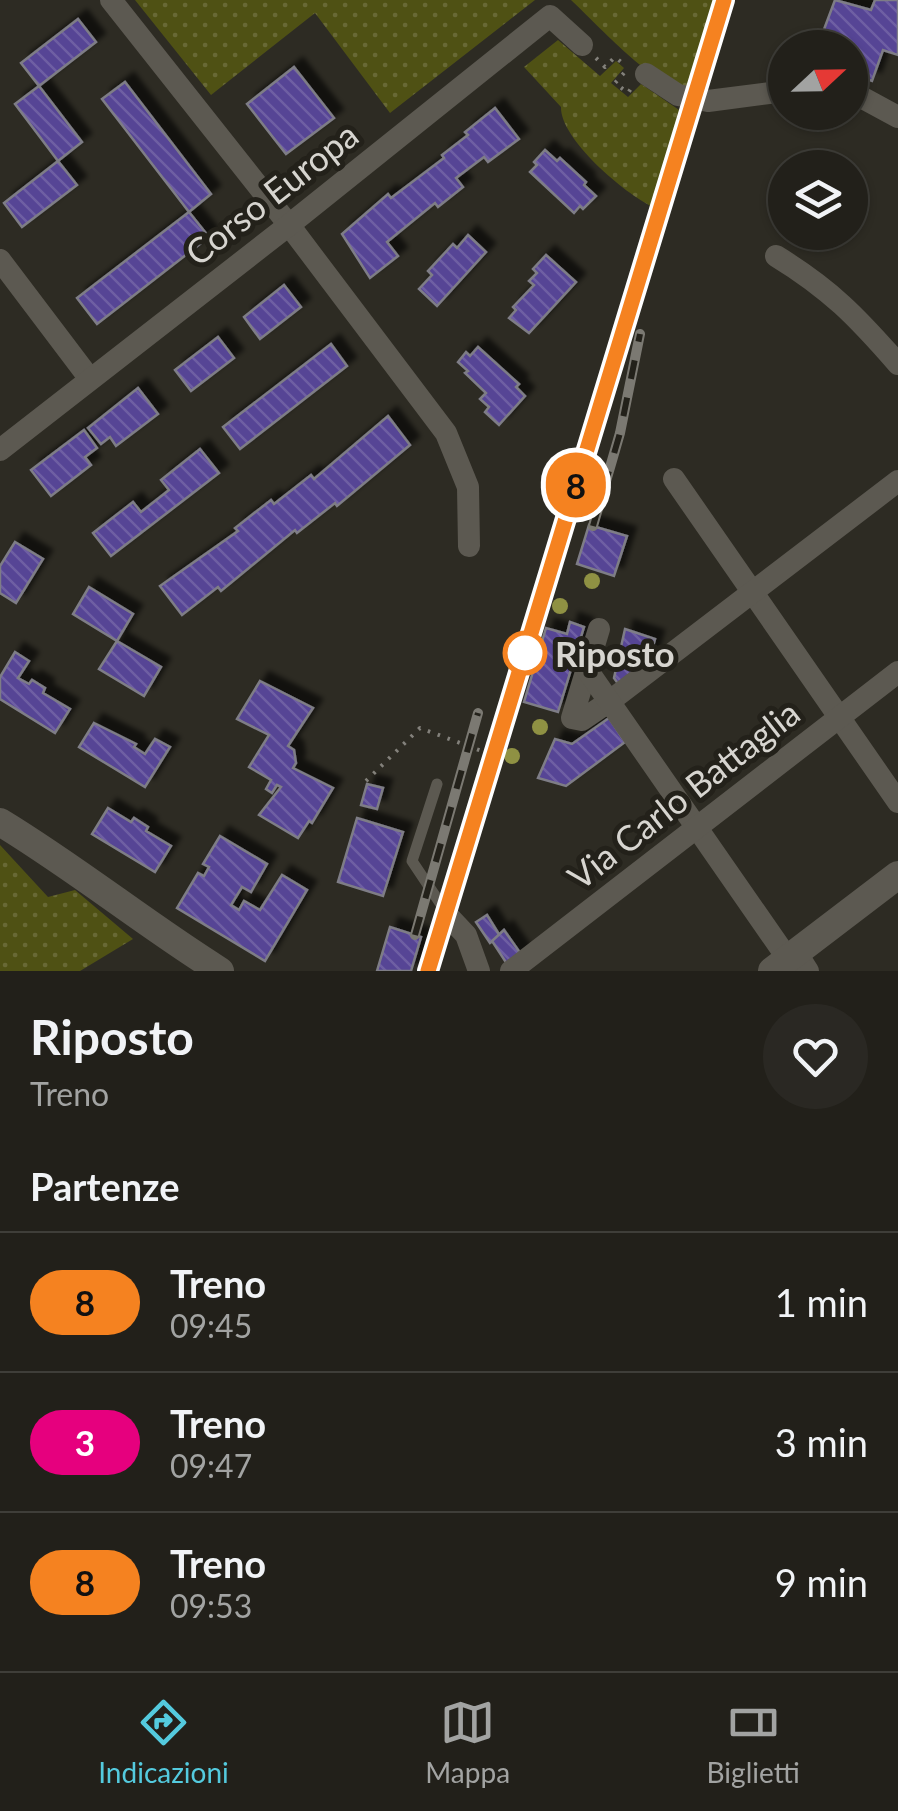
<!DOCTYPE html>
<html lang="it">
<style>
:root{--surface:#22201a;--page:#2a2823;--text:#f1f3f6;--muted:#a2a3a2;--line:#3f3e39;--accent:#54cade}
body{margin:0;font-family:Lato,sans-serif;background:var(--page);color:var(--text);height:100vh;display:flex;flex-direction:column;font-size:38px;white-space:nowrap}
*{box-sizing:border-box;margin:0}
p{font-size:32px;color:var(--muted)}
.icon{flex:none;width:55px;height:55px;fill:none;stroke:currentColor;stroke-width:2;stroke-linecap:round;stroke-linejoin:round}
.map{position:relative;height:971px;overflow:hidden}
.panel{display:flex;flex-direction:column;background:var(--surface);flex:1}
.panel>*{flex:none}
.badge{padding:0 20px;border-radius:32px;font-size:35px;line-height:65px}
.needle{width:65px;rotate:68deg}
.fabs{position:absolute;left:768px;top:30px;display:grid;gap:20px}
.fabs a{display:grid;place-items:center;width:100px;height:100px;border-radius:50%;background:var(--surface);box-shadow:0 2px 8px #0004,0 0 0 2px var(--line);font-size:50px}
.map>.badge{position:absolute;translate:-50% -50%;box-shadow:0 0 0 5px #fff}
h2{padding:0 30px;font-size:38px;line-height:90px}
.round{display:grid;place-items:center;flex:none;width:105px;height:105px;border-radius:52px;background:var(--page)}
.head{display:flex;align-items:center;justify-content:space-between;height:170px;padding:0 30px}
h1{font-size:48px;font-weight:700;line-height:75px}
ul{padding:0;list-style:none}
li{display:flex;align-items:center;gap:30px;height:140px;padding:0 30px;border-top:2px solid var(--line)}
li div{flex:1}
li b{display:block;font-size:38px}
li em{font-style:normal}
li .badge{min-width:110px;font-weight:700;text-align:center}
.tabs{display:flex;justify-content:space-around;align-items:center;height:140px;border-top:2px solid var(--line);background:var(--surface);font-size:28px;color:var(--muted)}
.tabs a{display:grid;justify-items:center;gap:5px}
.tabs .active{color:var(--accent)}
.map>svg:first-child{display:block}
.grass{fill:url(#grass-dots)}
.building{fill:url(#building-back-hatch);stroke:#7e7d86;stroke-width:2.5;filter:url(#shadow)}
.lines{fill:none;stroke-linecap:round;stroke-linejoin:round}
.path{stroke:#83817b;stroke-width:4;stroke-dasharray:2.5 8;stroke-linecap:butt}
.service{stroke:#5c5951;stroke-width:11}
.minor{stroke:#5c5951;stroke-width:22}
.tertiary{stroke:#5c5951;stroke-width:28}
.rail-casing{stroke:#7b7972;stroke-width:10}
.rail{stroke:#23211a;stroke-width:6;stroke-dasharray:19;stroke-linecap:butt}
.tree{fill:#8f9143}
.line-casing{stroke:#fff;stroke-width:22}
.line{stroke:#f58220;stroke-width:15}
.stop-dot{fill:#fff;stroke:#f58220;stroke-width:5}
.labels{text-anchor:middle;dominant-baseline:central;stroke-width:10;stroke-linejoin:round;paint-order:stroke}
.street-label{font-size:35px;fill:#d7d5d0;stroke:#23211a}
.stop-label{font-size:35px;font-weight:bold;fill:#d7d5d0;stroke:#23211a;text-anchor:start}
</style>
<div class="map">
<svg width="898" height="971" viewBox="0 0 898 971">
<defs>
<pattern id="grass-dots" width="8" height="8" patternUnits="userSpaceOnUse" patternTransform="scale(2.5)"><rect width="8" height="8" fill="#4f5114"/><path d="M2 2h.1M6 6h.1" fill="none" stroke="#686935" stroke-width="1.8" stroke-linecap="round"/></pattern>
<pattern id="building-back-hatch" width="6" height="6" patternUnits="userSpaceOnUse" patternTransform="scale(2.5)"><rect width="6" height="6" fill="#564495"/><path d="M-1 5l2 2M0 0l6 6M5-1l2 2" fill="none" stroke="#6e5ea3"/></pattern>
<filter id="shadow"><feDropShadow dx="9" dy="-9" stdDeviation="2.5" flood-color="#0009"/></filter>
</defs>
<rect width="100%" height="100%" fill="#2d2b23"/>
<!-- grass -->
<g class="grass">
<polygon points="135,0 535,0 390,113 315,13 211,95"/>
<path d="M571,0H714L690,80L694,83L691,93C651,85 601,28 571,0Z"/>
<path d="M558,40L600,76L616,61L624,68L611,83L628,97L641,84L685,114L653,207C625,194 560,139 561,107L524,67Z"/>
<polygon points="0,845 48,897 75,890 133,939 80,971 0,971"/>
</g>
<!-- building -->
<g class="building">
<polygon points="835,0 871,10 875,0 898,0 898,55 883,50 872,81 850,73 850,48 846,48 848,41 823,32"/>
<polygon points="78,19 96,42 39,86 21,63"/>
<polygon points="294,67 334,118 286,154 247,104"/>
<polygon points="125,82 211,194 189,212 102,99"/>
<polygon points="39,86 82,142 58,161 15,104"/>
<polygon points="495,108 519,139 488,162 484,157 456,178 463,187 438,207 435,203 387,242 398,256 370,278 342,234 388,194 391,198 444,158 442,155 468,135 465,132"/>
<polygon points="545,150 557,161 560,158 586,182 584,185 596,196 583,209 580,206 574,213 530,172 537,165 534,162"/>
<polygon points="58,161 77,185 22,227 4,203"/>
<polygon points="189,212 209,237 97,324 77,298"/>
<polygon points="468,235 486,252 437,306 419,289 432,275 428,271 453,244 457,248"/>
<polygon points="546,255 576,282 529,333 509,318 516,310 513,307 534,285 529,281 537,273 533,269"/>
<polygon points="284,285 301,307 260,339 244,317"/>
<polygon points="218,337 234,358 191,391 175,370"/>
<polygon points="331,344 347,366 240,449 223,427"/>
<polygon points="478,347 519,384 516,387 525,396 499,425 485,412 489,407 480,399 486,393 465,373 468,371 458,362 466,352 470,356"/>
<polygon points="138,388 158,414 116,446 110,437 101,444 88,428"/>
<polygon points="388,416 410,445 337,506 335,503 297,533 295,530 221,591 218,587 182,615 160,586 238,531 235,528 271,500 274,504 311,475 314,479"/>
<polygon points="84,430 97,448 85,457 91,465 51,496 31,470"/>
<polygon points="200,449 219,473 111,556 93,533 133,502 141,512 169,490 161,480"/>
<polygon points="589,525 627,536 614,576 577,564"/>
<polygon points="15,542 43,559 16,603 0,593 0,566"/>
<polygon points="89,587 133,614 117,641 73,614"/>
<polygon points="570,622 584,627 558,712 524,702 546,628 567,634"/>
<polygon points="625,629 655,639 648,664 619,685 614,678"/>
<polygon points="117,641 161,667 144,696 99,669"/>
<polygon points="15,652 29,661 18,678 29,684 32,680 45,688 43,693 70,709 55,733 0,699 0,677"/>
<polygon points="260,681 313,708 288,746 294,750 296,763 293,768 333,788 312,823 309,821 298,838 259,815 281,787 277,785 272,793 266,789 271,780 249,767 269,735 237,719"/>
<polygon points="609,718 625,742 566,786 538,778 555,739 572,744"/>
<polygon points="94,723 136,744 134,747 145,754 155,739 170,747 145,787 79,747"/>
<polygon points="367,784 383,788 377,809 361,805"/>
<polygon points="108,808 131,822 134,818 148,827 146,831 171,846 155,872 92,834"/>
<polygon points="357,818 403,832 383,896 338,882"/>
<polygon points="220,836 267,864 251,892 242,887 231,905 239,910 244,901 260,910 282,875 307,890 265,961 177,908 198,873 204,876 209,867 203,864"/>
<polygon points="487,915 500,936 490,943 476,922"/>
<polygon points="390,927 421,937 411,971 377,971"/>
<polygon points="504,930 523,957 509,967 492,941"/>
</g>
<g class="lines">
<!-- path -->
<g class="path">
<polyline points="596,58 605,67 615,57 626,66"/>
<polyline points="624,73 615,83 628,93 632,87"/>
<polyline points="533,613 540,615"/>
<polyline points="511,685 518,688"/>
<polyline points="366,781 420,728 487,753"/>
</g>
<!-- service -->
<polyline class="service" points="437,784 412,861 450,918"/>
<!-- minor -->
<g class="minor">
<polyline points="111,0 289,225 446,433 468,487 469,546"/>
<polyline points="646,74 678,95 708,101 785,91"/>
<polyline points="850,91 898,117"/>
<path d="M776,256C830,289 857,317 898,364"/>
<polyline points="0,260 90,379"/>
<polyline points="0,450 289,225 550,16 582,45"/>
<polyline points="674,479 898,802"/>
<polyline points="599,629 572,718 582,720 610,701 898,481"/>
<polyline points="588,671 788,959"/>
<polyline points="450,918 466,935 479,971"/>
<polyline points="796,952 808,971"/>
<polyline points="511,971 898,672"/>
</g>
<!-- tertiary -->
<g class="tertiary">
<path d="M0,822C76,868 145,924 220,971"/>
<polyline points="772,971 898,875"/>
</g>
<defs>
<g id="rail">
<polyline points="593,526 620,433 640,334"/>
<polyline points="415,935 478,713"/>
<polyline points="428,971 724,0"/>
</g>
</defs>
<!-- rail casing -->
<use href="#rail" class="rail-casing"/>
<!-- rail -->
<use href="#rail" class="rail"/>
</g>
<!-- trees -->
<g class="tree">
<circle cx="592" cy="581" r="8"/>
<circle cx="560" cy="606" r="8"/>
<circle cx="540" cy="727" r="8"/>
<circle cx="512" cy="756" r="8"/>
</g>
<g class="lines">
<defs>
<polyline id="line" points="428,971 724,0"/>
</defs>
<!-- line casing -->
<use href="#line" class="line-casing"/>
<!-- line -->
<use href="#line" class="line"/>
</g>
<!-- markers -->
<circle class="stop-dot" cx="525" cy="653" r="20"/>
<g class="labels">
<!-- street labels -->
<g class="street-label">
<text transform="translate(271 193) rotate(-38)">Corso Europa</text>
<text transform="translate(683 794) rotate(-38)">Via Carlo Battaglia</text>
</g>
<!-- stop labels -->
<g class="stop-label">
<text x="555" y="653">Riposto</text>
</g>
</g>
</svg>
<div class="fabs">
<a><svg class="needle" viewBox="-14 -14 28 28"><path d="M0-13l5 13h-10z" fill="#e53935"/><path d="M0 13l5-13h-10z" fill="#a2a3a2"/></svg></a>
<a><svg class="icon" aria-label="layers" viewBox="0 0 24 24"><path d="M12 4l9 5-9 5-9-5zM3 14l9 5 9-5"/></svg></a>
</div>
<b class="badge" style="left:576px;top:485px;background:#f58220;color:#111">8</b>
</div>
<section class="panel">
<div class="head"><div><h1>Riposto</h1><p>Treno</p></div><a class="round"><svg class="icon" aria-label="heart" viewBox="0 0 24 24"><path d="M12 20l-8-8c-3-5 5-10 8-4 3-6 11-1 8 4z"/></svg></a></div>
<h2>Partenze</h2>
<ul>
<li><span class="badge" style="background:#f58220;color:#111">8</span><div><b>Treno</b><p>09:45</p></div><em>1 min</em></li>
<li><span class="badge" style="background:#e6007e;color:#fff">3</span><div><b>Treno</b><p>09:47</p></div><em>3 min</em></li>
<li><span class="badge" style="background:#f58220;color:#111">8</span><div><b>Treno</b><p>09:53</p></div><em>9 min</em></li>
</ul>
</section>
<nav class="tabs">
<a class="active"><svg class="icon" aria-label="directions" viewBox="0 0 24 24"><path d="M12 3l9 9-9 9-9-9zM9 14v-3h6M13 9l2 2-2 2"/></svg>Indicazioni</a>
<a><svg class="icon" aria-label="map" viewBox="0 0 24 24"><path d="M3 6l6-2 6 2 6-2v14l-6 2-6-2-6 2zM9 4v14M15 6v14"/></svg>Mappa</a>
<a><svg class="icon" aria-label="tickets" viewBox="0 0 24 24"><path d="M3 7h18v10H3zM15 7v10"/></svg>Biglietti</a>
</nav>
